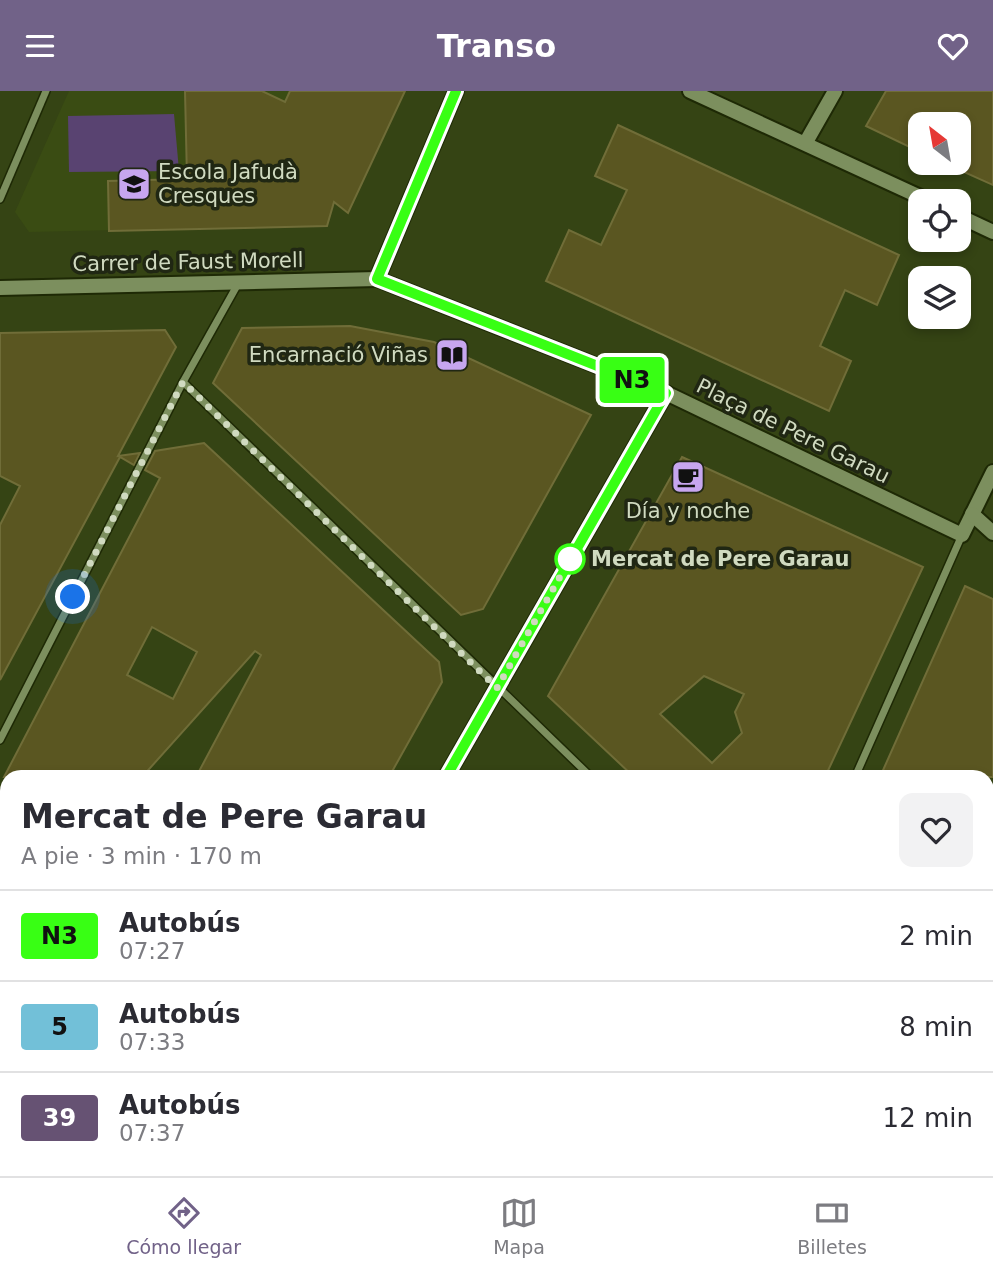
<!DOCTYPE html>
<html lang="es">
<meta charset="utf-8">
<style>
:root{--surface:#fff;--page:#f2f2f3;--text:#2b2b33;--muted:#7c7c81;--line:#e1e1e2;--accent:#716288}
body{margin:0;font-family:"DejaVu Sans",sans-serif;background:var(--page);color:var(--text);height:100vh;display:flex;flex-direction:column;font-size:26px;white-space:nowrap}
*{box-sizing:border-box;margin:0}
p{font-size:23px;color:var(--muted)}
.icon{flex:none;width:38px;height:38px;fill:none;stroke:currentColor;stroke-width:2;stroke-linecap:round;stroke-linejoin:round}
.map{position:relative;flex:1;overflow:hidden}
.details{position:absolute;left:0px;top:679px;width:994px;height:406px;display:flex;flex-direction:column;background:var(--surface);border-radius:21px 21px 0 0;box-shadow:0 4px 10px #0003}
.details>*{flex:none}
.badge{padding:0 14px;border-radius:5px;font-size:24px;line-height:46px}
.needle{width:46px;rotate:329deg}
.buttons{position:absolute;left:908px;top:21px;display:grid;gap:14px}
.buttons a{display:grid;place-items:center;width:63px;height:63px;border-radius:14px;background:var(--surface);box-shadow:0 4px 10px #0003;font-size:35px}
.you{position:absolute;width:35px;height:35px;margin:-18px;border:5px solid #fff;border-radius:50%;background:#1a73e8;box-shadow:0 0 0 10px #1a73e833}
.map>.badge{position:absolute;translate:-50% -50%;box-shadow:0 0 0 4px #fff}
.round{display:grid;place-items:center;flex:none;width:74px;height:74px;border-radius:14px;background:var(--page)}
.overview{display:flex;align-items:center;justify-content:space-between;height:119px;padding:0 21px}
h1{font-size:33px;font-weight:700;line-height:52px}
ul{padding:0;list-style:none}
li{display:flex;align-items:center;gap:21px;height:91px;padding:0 21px;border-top:2px solid var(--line)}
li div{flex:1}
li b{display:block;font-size:26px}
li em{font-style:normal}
li .badge{min-width:77px;font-weight:700;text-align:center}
header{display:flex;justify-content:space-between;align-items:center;height:91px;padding:0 21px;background:var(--accent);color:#fff;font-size:32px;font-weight:700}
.tab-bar{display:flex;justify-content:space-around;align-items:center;height:98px;border-top:2px solid var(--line);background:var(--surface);font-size:19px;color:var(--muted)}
.tab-bar a{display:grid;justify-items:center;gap:4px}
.tab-bar .current{color:var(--accent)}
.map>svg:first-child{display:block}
.built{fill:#3a4c13}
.green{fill:#594371}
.building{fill:#5a5621;stroke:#706d38;stroke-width:2;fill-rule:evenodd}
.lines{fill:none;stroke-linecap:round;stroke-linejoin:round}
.street-casing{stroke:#1e2905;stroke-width:10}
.secondary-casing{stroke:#1e2905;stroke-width:18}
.street{stroke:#7c8f5e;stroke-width:7}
.secondary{stroke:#7c8f5e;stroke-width:14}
.line-casing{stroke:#fff;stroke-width:16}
.line{stroke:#38ff14;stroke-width:10}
.walk{stroke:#d0dac0;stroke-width:7;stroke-dasharray:0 12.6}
.stop-dot{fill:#fff;stroke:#38ff14;stroke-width:3.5}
.labels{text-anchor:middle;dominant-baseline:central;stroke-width:7;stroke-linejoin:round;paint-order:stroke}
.poi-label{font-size:21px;fill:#d0dac0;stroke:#202713;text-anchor:start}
.street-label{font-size:21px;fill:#d0dac0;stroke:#202713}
.stop-label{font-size:21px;font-weight:bold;fill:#d0dac0;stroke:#202713;text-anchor:start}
</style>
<header><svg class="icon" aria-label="menu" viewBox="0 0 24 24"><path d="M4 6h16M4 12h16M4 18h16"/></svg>Transo<svg class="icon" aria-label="heart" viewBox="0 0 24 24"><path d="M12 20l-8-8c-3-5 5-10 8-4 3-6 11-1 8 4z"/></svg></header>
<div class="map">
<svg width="993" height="1085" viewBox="0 0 993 1085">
<rect width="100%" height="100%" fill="#354414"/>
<!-- built -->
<polygon class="built" points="69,0 405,0 375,65 324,41 242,136 29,141 15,121"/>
<!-- green -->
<g class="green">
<polygon points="174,23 179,80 69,81 68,25"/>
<polygon points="572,1078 682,1078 690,1085 566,1085"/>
</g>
<!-- building -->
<g class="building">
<polygon points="185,0 262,0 285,11 290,0 405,0 348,122 334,111 327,135 109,140 108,90 187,88"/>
<polygon points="886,0 993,0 993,94 944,72 959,72 959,33 920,33 920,61 866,35"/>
<polygon points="618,34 899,164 877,214 845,199 820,255 851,270 829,320 546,190 569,139 601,154 627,99 595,85"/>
<polygon points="350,235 434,251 591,324 483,518 461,524 213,292 242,237"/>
<polygon points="165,239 176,256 118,365 140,362 134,374 120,366 0,589 0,434 20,395 0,385 0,242"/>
<path d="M204,352L439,571L442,591L389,686H196L261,564L255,560L142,686H4L160,387L145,379L155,360ZM152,536L197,561L173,608L127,584Z"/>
<path d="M682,366L923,476L825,686H634L548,605ZM704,585L744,603L735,621L742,642L712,672L660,623Z"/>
<polygon points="965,495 993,508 993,686 880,686"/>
</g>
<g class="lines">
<defs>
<g id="street">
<polyline points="0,108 46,0"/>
<polyline points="183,291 591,686"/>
<polyline points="0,649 183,291 239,191"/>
<polyline points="855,686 962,444"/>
<polyline points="0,726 7,732"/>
<polyline points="987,1051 993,1056"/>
<polyline points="388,1078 396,1085"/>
<polyline points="711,1078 719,1085"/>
<polyline points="989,1085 993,1083"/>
</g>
<g id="secondary">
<polyline points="456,0 377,188 666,302 962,444 993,381"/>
<polyline points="690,0 929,110"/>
<polyline points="806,51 835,0"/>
<polyline points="959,125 993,141"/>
<polyline points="0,197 377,188"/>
<polyline points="972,423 993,442"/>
<polyline points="446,686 666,302"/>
<polyline points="221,1085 225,1078"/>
</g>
</defs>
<!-- street casing -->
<use href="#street" class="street-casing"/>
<!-- secondary casing -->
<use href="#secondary" class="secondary-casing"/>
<!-- street -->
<use href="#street" class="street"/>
<!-- secondary -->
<use href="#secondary" class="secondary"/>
</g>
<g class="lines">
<defs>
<polyline id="line" points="446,686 666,302 377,188 456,0"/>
</defs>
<!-- line casing -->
<use href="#line" class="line-casing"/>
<!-- line -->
<use href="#line" class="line"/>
<!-- walk -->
<polyline class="walk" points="73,506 183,291 497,597 570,468"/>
</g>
<!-- icons -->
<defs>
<symbol id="school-square" viewBox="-11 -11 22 22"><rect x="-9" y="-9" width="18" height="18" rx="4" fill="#c7a6ef" stroke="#202713"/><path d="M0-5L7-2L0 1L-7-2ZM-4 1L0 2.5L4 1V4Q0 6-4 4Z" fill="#111"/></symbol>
<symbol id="library-square" viewBox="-11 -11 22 22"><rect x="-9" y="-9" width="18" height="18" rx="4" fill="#c7a6ef" stroke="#202713"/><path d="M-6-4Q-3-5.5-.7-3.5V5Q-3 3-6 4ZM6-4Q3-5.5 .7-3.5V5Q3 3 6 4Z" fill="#111"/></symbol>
<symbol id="cafe-square" viewBox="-11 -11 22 22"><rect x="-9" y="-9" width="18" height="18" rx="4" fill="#c7a6ef" stroke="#202713"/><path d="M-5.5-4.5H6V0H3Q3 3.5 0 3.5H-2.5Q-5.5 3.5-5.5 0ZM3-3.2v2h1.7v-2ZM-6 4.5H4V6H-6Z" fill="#111"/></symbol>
</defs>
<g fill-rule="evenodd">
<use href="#school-square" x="115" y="74" width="38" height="38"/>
<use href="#library-square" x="433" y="245" width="38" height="38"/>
<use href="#cafe-square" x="669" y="367" width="38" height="38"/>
</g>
<!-- markers -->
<circle class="stop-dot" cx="570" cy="468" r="14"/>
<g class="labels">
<!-- poi labels -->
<g class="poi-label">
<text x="158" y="81">Escola Jafudà<tspan x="158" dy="24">Cresques</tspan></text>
<text x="428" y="264" text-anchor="end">Encarnació Viñas</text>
<text x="688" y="420" text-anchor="middle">Día y noche</text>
</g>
<!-- street labels -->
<g class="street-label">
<text transform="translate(188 171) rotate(-1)">Carrer de Faust Morell</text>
<text transform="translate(793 340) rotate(26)">Plaça de Pere Garau</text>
</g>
<!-- stop labels -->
<g class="stop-label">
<text x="591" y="468">Mercat de Pere Garau</text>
</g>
</g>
</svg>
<div class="buttons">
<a><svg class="needle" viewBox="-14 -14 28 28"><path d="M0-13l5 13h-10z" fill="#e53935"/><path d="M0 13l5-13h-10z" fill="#7c7c81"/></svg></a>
<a><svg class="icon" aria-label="locate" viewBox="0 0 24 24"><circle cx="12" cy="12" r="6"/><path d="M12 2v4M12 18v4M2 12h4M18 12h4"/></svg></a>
<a><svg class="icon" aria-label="layers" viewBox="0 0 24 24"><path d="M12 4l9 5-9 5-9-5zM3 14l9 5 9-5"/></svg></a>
</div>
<div class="you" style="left:73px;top:506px"></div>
<b class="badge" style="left:632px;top:289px;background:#38ff14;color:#111">N3</b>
<section class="details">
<div class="overview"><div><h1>Mercat de Pere Garau</h1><p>A pie · 3 min · 170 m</p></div><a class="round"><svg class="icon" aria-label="heart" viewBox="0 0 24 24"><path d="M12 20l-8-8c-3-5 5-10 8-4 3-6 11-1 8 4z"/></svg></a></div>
<ul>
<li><span class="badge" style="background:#38ff14;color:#111">N3</span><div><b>Autobús</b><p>07:27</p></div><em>2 min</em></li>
<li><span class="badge" style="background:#72c0d8;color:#111">5</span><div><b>Autobús</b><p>07:33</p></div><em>8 min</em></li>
<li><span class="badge" style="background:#665273;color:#fff">39</span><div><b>Autobús</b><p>07:37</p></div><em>12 min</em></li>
</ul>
</section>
</div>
<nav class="tab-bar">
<a class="current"><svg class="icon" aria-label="directions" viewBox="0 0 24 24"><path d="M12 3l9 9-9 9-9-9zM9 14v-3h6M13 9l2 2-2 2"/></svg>Cómo llegar</a>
<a><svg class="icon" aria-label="map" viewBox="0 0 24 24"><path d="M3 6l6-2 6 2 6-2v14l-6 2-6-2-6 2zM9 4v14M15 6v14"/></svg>Mapa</a>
<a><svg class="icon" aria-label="tickets" viewBox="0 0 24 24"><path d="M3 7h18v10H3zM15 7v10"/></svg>Billetes</a>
</nav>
